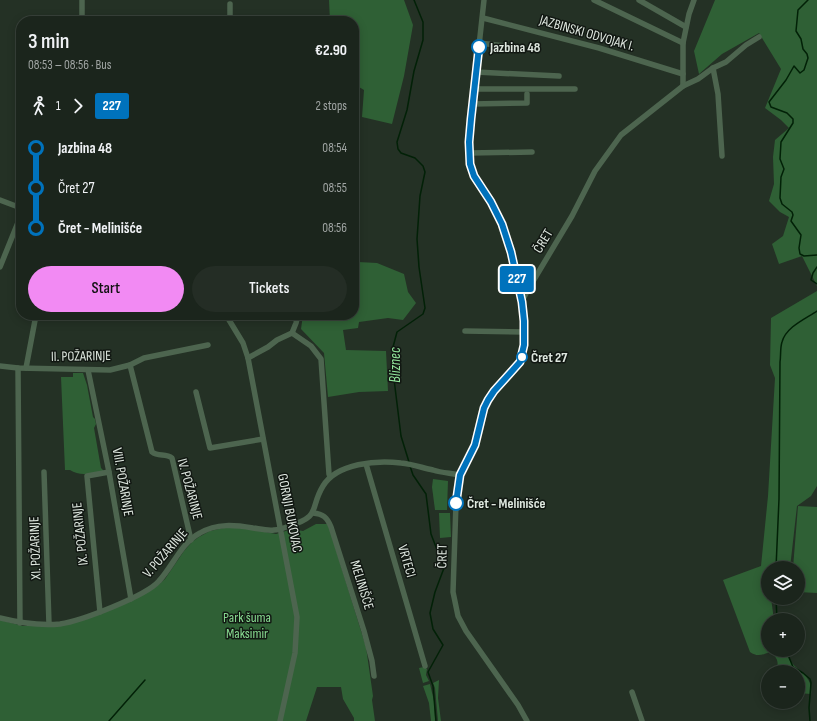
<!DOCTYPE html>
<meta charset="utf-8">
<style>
:root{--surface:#1b251c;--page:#242d25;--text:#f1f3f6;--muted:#a0a5a3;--line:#39423b;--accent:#f28af3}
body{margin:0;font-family:"Sofia Sans Condensed",sans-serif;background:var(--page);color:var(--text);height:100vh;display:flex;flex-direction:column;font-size:15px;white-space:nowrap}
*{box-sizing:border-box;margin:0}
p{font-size:13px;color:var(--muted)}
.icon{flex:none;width:22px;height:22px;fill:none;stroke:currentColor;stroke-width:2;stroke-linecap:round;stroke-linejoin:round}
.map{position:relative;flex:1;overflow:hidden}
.side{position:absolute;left:16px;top:16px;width:343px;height:304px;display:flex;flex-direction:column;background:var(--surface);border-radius:16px;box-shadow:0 2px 10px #0003,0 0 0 1px var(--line)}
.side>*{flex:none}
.badge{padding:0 8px;border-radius:3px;font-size:14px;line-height:26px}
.fabs{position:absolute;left:761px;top:561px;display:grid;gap:8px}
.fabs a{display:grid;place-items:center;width:44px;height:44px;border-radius:50%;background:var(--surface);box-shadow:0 2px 10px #0003,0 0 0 1px var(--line);font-size:20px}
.map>.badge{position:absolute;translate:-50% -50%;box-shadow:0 0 0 2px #fff}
.legs{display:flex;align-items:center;gap:6px;height:44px;padding:0 12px;font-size:13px}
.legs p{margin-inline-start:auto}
.summary{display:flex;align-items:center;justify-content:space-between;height:68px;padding:0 12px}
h1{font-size:22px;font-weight:600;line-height:30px}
.button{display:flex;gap:8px;margin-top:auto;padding:8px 12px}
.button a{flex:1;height:46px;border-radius:24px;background:var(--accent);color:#111;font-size:16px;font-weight:600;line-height:46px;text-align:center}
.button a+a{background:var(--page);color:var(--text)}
ul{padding:0 12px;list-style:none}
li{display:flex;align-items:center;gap:14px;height:40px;font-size:15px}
li i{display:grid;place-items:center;width:6px;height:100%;margin:0 5px;background:currentColor}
li i::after{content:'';width:10px;height:10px;margin:-5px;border:3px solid;border-radius:50%;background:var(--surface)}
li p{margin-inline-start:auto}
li:first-child i{background:linear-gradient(#0000 50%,currentColor 0)}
li:last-child i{background:linear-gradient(currentColor 50%,#0000 0)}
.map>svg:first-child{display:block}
.green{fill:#2f6035}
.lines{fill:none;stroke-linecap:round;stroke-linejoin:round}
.stream{stroke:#022107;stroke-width:1.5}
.minor{stroke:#4d654f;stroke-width:5.5}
.line-1-casing{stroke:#fff;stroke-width:9}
.line-1{stroke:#0072bc;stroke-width:6}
.stop-1-dot{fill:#fff;stroke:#0072bc;stroke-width:2}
.labels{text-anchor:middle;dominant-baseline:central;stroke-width:3;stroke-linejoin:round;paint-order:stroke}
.street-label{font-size:14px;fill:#dee7df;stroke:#111712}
.stop-label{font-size:14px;font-weight:bold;fill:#dee7df;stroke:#111712;text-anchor:start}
.park-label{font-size:14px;fill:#89dc92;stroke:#111712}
.water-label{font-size:15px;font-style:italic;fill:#93e79c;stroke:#111712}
</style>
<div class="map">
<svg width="817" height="721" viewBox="0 0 817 721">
<rect width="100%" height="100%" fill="#243125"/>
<!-- green -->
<g class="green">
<polygon points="329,0 404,0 413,25 404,76 392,124 362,117 364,90 359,87 354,116 354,21 330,21"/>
<polygon points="715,0 817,0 817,286 802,256 779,264 772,244 783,236 789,217 780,212 769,201 774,184 773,157 775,140 789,128 781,120 765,108 781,69 759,33 722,54 699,74 694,51"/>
<polygon points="354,259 358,262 377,263 404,274 408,292 416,303 403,320 388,318 359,322 358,328 343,330 346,350 386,351 388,391 359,392 328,397 324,353 301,329 303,315 354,315"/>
<path d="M817,291V486L811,496L797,506L790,568H768V598H771L774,620H768V650H785C787,653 788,657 789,659C798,673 813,675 811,694L798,693V672H777L776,669C780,662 776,656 770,652C762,655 757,657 750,652L723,580L761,566L768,496L775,378L770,365L771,318Z"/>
<path d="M73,373H83L87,385L93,417L95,419L96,424L94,428L101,468L104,471C93,473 80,477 70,470H65L61,377H73Z"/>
<polygon points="433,479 448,481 447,510 435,510 432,487"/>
<polygon points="798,506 817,507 817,593 798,592 798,568 793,568"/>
<polygon points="439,513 450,513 451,537 440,538"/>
<polygon points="316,524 328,524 366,647 373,696 372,700 375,721 354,721 354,718 343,699 341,687 317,687 306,721 0,721 0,620 23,626 61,626 156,587 165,579 184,551 192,542 199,537 210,531 228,527 240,527 276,534 292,529 303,531"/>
<polygon points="424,667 427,669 426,675 429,681 423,683 419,668"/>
<polygon points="439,680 438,698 441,721 438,721 435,688 433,683"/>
<polygon points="430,684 434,701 435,721 431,721 429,703 423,686"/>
</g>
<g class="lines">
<!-- stream -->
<g class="stream">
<polyline points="808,0 798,10 796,31 801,39 803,49 807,54 808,58 804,70 800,73 794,66 786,80 769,102 771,107 787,113 793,119 793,123 781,142 780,159 784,169 781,177 780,198 782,204 792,212 793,215 791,221 801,235 799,248 800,254 804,256 817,255"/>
<polyline points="817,267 813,273 811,280 817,284"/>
<polyline points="409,462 401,436 393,371 393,347 397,332 423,314 425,308 419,267 417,239 420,196 425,172 423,166 415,158 401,153 398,149 397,142 407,110 414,71 423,40 423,22 414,0"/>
<polyline points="410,466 413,475 426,494 431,534 444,568 435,592 430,613 433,629 443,645 428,672 433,686 436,721"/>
<path d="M776,568L779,499L780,362C781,356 780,348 782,342C786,327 805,319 817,311"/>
<polyline points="776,598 777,620"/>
<polyline points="786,650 793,667 803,673 810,679 811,683 809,708 810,721"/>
<polyline points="109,721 145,680"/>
</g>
<!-- minor -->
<g class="minor">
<polyline points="82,0 82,21"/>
<polyline points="484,0 471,119 469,142 470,164 474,176 491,202 502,224 511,252 522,301 525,321 524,345 520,362 488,400 481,418 475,445 460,475 456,503 453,592 458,616 466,631 518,705 527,721"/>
<polyline points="594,0 683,43"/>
<polyline points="639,0 686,27"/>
<polyline points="483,18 599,48 683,74"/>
<polyline points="230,21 230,4"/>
<polyline points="479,43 522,48"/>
<polyline points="713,68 718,94 722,156"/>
<polyline points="476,72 559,76"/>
<polyline points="683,86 683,43 689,14 694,0"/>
<polyline points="473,89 575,89"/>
<polyline points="472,104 527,103 527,94"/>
<polyline points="470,153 532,152"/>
<polyline points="0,200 21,208"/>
<polyline points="0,267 21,215"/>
<polyline points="522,301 529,288 572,216 595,171 621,135 683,86 698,79 713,68 726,62 746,45 759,37"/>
<polyline points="226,315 243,343 248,358 297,617 295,653 280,721"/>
<polyline points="465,331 524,332"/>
<polyline points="292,333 311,346 321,359 329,474 330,477"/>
<polyline points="248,358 268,347 277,340 292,333 296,323 298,315"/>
<path d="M130,365L152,452C158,457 166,453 172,458L191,540"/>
<polyline points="0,366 18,368 110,370 130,365 144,358 208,345"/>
<polyline points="18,368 20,623"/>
<polyline points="26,368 36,315"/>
<polyline points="88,370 109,472 131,599"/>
<polyline points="196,392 210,448 263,439"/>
<polyline points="366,464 425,666"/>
<polyline points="44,472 49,624"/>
<path d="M313,513C323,514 327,517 331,527L364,631L372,661L374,676"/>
<polyline points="100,612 87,476 109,472"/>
<path d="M0,618C20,623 39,626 60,624C81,621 146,596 159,581C173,566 181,543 200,533C217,523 235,525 253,528C260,529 268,531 274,530C279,530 284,528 289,526C322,516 309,509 323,486C337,463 377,460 401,463C412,464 423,468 433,470C442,473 451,473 460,475"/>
<polyline points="632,692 642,721"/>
</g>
</g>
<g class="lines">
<defs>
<polyline id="line-1" points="456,503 460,475 475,445 484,408 488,400 494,391 520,362 524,345 524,321 522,302 511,252 502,224 491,202 474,176 470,164 469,142 471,119 479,47"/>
</defs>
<!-- line-1 casing -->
<use href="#line-1" class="line-1-casing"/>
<!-- line-1 -->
<use href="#line-1" class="line-1"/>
</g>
<!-- markers -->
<g class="stop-1-dot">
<circle cx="479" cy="47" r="7"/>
<circle cx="522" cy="357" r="5"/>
<circle cx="456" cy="503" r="7"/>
</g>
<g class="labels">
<!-- street labels -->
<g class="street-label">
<text transform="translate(587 33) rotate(16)">JAZBINSKI ODVOJAK I.</text>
<text transform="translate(543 241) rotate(-59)">ČRET</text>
<text transform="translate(81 356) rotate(-1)">II. POŽARINJE</text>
<text transform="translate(123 482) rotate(80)">VIII. POŽARINJE</text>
<text transform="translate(190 489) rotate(75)">IV. POŽARINJE</text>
<text transform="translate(290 513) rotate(79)">GORNJI BUKOVAC</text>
<text transform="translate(80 534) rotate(-96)">IX. POŽARINJE</text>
<text transform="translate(35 548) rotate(-92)">XI. POŽARINJE</text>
<text transform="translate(165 553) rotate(-49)">V. POŽARINJE</text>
<text transform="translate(442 556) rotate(-89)">ČRET</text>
<text transform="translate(407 561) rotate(74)">VRTECI</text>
<text transform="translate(362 585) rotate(73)">MELINIŠĆE</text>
</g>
<!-- stop labels -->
<g class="stop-label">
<text x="490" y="47">Jazbina 48</text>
<text x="531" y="357">Čret 27</text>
<text x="467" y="503">Čret - Melinišće</text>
</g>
<!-- park labels -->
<g class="park-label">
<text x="247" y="617">Park šuma<tspan x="247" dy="16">Maksimir</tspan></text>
</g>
<!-- water labels -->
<g class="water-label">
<text transform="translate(395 365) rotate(-90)">Bliznec</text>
</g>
</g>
</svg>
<div class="fabs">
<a><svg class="icon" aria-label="layers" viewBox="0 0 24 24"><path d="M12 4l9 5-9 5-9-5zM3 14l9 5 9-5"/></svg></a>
<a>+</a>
<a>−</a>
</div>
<b class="badge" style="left:517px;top:279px;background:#0072bc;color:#fff">227</b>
<section class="side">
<div class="summary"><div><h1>3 min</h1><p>08:53 – 08:56 · Bus</p></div><b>€2.90</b></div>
<div class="legs"><svg class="icon" aria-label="walk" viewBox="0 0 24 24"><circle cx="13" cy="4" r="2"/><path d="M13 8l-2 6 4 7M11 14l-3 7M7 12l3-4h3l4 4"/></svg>1<svg class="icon" aria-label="forward" viewBox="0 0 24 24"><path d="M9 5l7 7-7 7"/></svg><b class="badge" style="background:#0072bc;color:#fff">227</b><p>2 stops</p></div>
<ul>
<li><i style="color:#0072bc"></i><b>Jazbina 48</b><p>08:54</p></li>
<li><i style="color:#0072bc"></i><span>Čret 27</span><p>08:55</p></li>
<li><i style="color:#0072bc"></i><b>Čret - Melinišće</b><p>08:56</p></li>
</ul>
<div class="button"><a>Start</a><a>Tickets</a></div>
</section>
</div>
